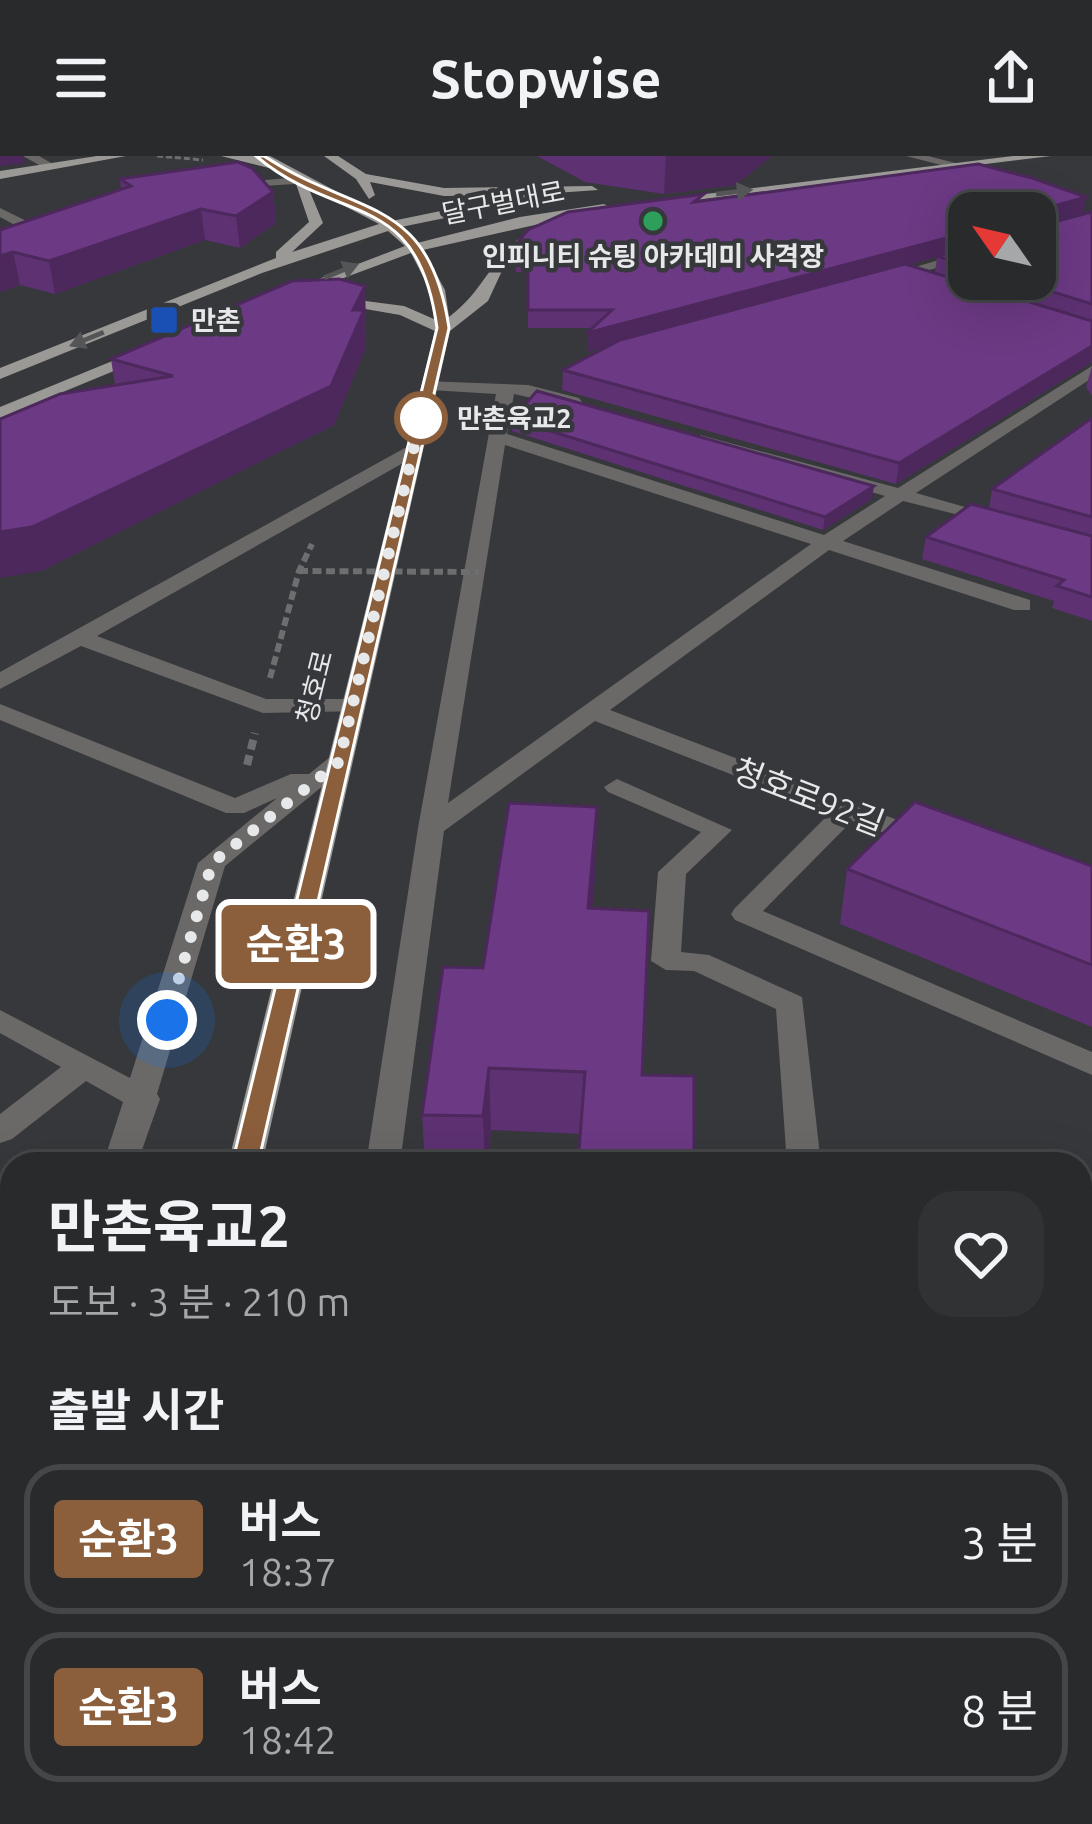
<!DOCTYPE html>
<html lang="ko">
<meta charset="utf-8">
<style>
:root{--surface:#282a2c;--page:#303234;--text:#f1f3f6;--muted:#a5a7a9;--line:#444648}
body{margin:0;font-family:Ubuntu,"Noto Sans KR",sans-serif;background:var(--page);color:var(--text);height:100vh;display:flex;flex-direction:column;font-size:45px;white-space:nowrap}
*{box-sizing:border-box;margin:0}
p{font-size:39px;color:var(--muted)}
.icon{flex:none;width:66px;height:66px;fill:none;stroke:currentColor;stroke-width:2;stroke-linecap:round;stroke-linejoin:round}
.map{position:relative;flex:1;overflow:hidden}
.side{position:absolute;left:0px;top:996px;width:1092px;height:672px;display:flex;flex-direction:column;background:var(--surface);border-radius:36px 36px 0 0;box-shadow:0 12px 48px #0002,0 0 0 3px var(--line)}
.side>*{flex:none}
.badge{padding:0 24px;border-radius:9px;font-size:42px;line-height:78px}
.needle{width:78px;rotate:304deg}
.controls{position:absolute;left:948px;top:36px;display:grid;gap:24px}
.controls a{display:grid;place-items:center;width:108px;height:108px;border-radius:24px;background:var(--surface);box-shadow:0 12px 48px #0002,0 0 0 3px var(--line);font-size:60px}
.you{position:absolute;width:60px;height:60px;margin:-30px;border:9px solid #fff;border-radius:50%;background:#1a73e8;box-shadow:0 0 0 18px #1a73e833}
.map>.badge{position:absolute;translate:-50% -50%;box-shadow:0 0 0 6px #fff}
h2{padding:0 48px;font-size:45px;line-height:108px}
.round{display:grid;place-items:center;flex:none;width:126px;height:126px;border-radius:36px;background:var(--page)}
.headline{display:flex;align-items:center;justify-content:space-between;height:204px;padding:0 48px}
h1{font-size:57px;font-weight:700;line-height:90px}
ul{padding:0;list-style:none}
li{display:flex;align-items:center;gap:36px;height:150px;margin:0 24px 18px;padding:0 24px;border:6px solid var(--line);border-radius:36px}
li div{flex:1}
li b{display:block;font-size:45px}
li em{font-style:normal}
li .badge{min-width:132px;font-weight:700;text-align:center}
header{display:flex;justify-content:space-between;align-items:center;height:156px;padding:0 48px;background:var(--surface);font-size:54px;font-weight:700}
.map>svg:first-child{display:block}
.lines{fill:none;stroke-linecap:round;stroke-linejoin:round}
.path-far2{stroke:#6c6e70;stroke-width:3;stroke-dasharray:6 3;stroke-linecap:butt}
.path-far1{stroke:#6c6e70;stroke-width:6;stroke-dasharray:9 4.5;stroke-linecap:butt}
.path{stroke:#6c6e70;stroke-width:8;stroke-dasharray:10 6;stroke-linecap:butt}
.minor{fill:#6a6967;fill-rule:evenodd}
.major{fill:#9b9996;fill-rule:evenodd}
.path-bridge{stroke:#6c6e70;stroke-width:6;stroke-dasharray:9 4.5;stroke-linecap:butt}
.wall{fill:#5d3172;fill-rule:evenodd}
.shaded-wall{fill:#4c285c}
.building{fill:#6c3984;stroke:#4c285c;stroke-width:3}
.oneway{fill:#545556}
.line{fill:#8b5e3c;stroke:#fff;stroke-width:3}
.walk{stroke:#e6e8e9;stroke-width:12;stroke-dasharray:0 21.6}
.leisure-dot{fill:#2e9e5b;stroke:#36383b;stroke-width:4.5}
.transit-dot{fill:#1a4fb4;stroke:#36383b;stroke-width:4.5}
.stop-dot{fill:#fff;stroke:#8b5e3c;stroke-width:6}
.labels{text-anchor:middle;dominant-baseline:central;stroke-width:9;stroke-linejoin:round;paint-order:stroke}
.far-street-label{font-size:27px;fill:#e6e8e9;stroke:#36383b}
.far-poi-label{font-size:27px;font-weight:bold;fill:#e6e8e9;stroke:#36383b}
.far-stop-label{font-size:27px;font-weight:bold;fill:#e6e8e9;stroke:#36383b;text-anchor:start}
.street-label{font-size:33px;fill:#e6e8e9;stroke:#36383b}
</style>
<header><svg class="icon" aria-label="menu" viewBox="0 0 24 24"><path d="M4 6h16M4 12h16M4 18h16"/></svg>Stopwise<svg class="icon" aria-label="share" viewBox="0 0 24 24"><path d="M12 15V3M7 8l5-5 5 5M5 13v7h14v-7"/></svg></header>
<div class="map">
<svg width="1092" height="1668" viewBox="0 0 1092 1668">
<rect width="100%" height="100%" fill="#36383b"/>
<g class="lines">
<!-- path-far2 -->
<polyline class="path-far2" points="157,0 203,4"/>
<!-- path-far1 -->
<polyline class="path-far1" points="270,522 299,415 312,388"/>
<!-- path -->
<polyline class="path" points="247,609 255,577"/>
<!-- minor -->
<g class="minor">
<polygon points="23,0 39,0 58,11 48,14"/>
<polygon points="906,0 928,0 994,17 988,21"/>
<polygon points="299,21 295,28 228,32 222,28"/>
<polygon points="0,52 53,78 55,81 0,104 0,95 37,81 0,61"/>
<polygon points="969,95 969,103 882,127 875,123"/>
<path d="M1092,210V222L916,337L1007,363V371L903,345L843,385L1030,444V454H1014L829,394L610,554L934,678L938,684L934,690L925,692L852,665L763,755L1092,896V919L735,764L731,758L735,752L830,657L595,565L444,675L400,1008H366L418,672L496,238L430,234L424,233V225L528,229L579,242L582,246L573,251L514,238L507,278L824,379L885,340L700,287V279L898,332ZM505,289L811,388L448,647Z"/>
<polygon points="412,288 421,294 419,298 97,480 266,543 353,543 365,550 361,555 263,557 81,490 0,533 0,516"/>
<polygon points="0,548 235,642 291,618 309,618 330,601 348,601 352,606 225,710 157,938 160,943 137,1008 103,1008 123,946 86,925 12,983 0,987 0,958 61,911 0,877 0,854 130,922 198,707 277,642 244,657 226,657 0,564"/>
<polygon points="617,623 732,674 686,718 681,796 709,799 802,841 821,1008 787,1008 776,853 694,815 666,814 651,805 658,716 701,676 608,636 604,631"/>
<polygon points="1092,1051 1092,1093 1080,1096 1080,1055"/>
<polygon points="12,1290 12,1354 0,1358 0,1294"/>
<polygon points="1080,1363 1092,1364 1092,1402 1080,1401"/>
<polygon points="1080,1523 1092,1524 1092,1568 1080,1567"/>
<polygon points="247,1656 295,1656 293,1668 245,1668"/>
<polygon points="923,1656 971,1656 973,1668 925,1668"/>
</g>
<!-- major -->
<g class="major">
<polygon points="97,0 126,0 0,23 0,15"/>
<path d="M221,0H270L392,65L519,39L444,40L370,26L375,39L369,43L356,23L324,0H338L366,18L444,32L592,30L598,34L527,39L529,45L401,71L417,87L520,61L604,48L611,52L423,94L445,134L449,161C495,126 491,86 553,66L560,70L525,87L501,117L488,145L450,175L262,1008H228L435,175L400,159L319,145L327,140L404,150L434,163L430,134L411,97L287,143L274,140L405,90L388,75L262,117L0,223V212L276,102V96L309,66L295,25L273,13ZM308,31L379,68L292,96L323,67Z"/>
<polygon points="1013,0 1051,0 664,48 657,44"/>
<polygon points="149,190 155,192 155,198 0,262 0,251"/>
<polygon points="54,1656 102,1656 99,1668 51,1668"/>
</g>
<!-- path-bridge -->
<polyline class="path-bridge" points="299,415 479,416"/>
</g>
<!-- wall -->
<g class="wall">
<polygon points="537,0 772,0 735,29 664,38 585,26"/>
<polygon points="120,23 273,36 276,67 240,92 205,84 55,138 20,129 0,136 0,74 121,34"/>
<path d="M1086,41L1083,57L1040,70L1092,56V206L896,328L562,234L563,214L608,190L587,196V177L593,172H528V116H516L517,87L703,45ZM969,57L1035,123H969ZM937,101L935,117L907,109Z"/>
<polygon points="365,130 366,191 334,269 41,415 115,229 111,203"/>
<polygon points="1092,210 1092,240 1086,231"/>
<polygon points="1092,262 1092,465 1052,452 1054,445 922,403 926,381 989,353 992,333"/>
<polygon points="512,263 872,343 823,374 512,275"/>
<polygon points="597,651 592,753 649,755 581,978 491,974 487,1008 425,1008 422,959 483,812"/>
<polygon points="1092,710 1092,871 840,768 847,713"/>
<polygon points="1080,1129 1092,1129 1092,1273 1080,1272"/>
</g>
<!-- shaded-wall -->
<g class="shaded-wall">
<polygon points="0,0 24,0 25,7 0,10"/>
<polygon points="666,0 772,0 735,29 664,38"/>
<polygon points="273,36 276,67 240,92 236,60"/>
<polygon points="1086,41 1083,57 1035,71 1037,55"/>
<polygon points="201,53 205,84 55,138 49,105"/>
<polygon points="969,76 969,92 587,196 587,177"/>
<polygon points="13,96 20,129 0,136 0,100"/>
<polygon points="365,130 366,191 334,269 41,415 0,422 0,376 353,154"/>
<polygon points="1092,190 1092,206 896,328 899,307"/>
<polygon points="874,330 872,343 823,374 825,361"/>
<polygon points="597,651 596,709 587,813 588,752"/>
<polygon points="489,912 491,974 487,1008 485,1008 483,960"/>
</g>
<!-- building -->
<g class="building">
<polygon points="238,6 252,12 273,36 236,60 201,53 49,105 13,96 0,100 0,74 131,30 120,23"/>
<polygon points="978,8 1032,22 1086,41 1037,55 1035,71 1092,56 1092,148 1011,123 1035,123 1035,57 969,57 969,76 587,177 612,154 528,154 528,99 516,99 517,87 528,74 568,56 704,38 694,46"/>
<polygon points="969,91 969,110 937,100"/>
<polygon points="905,108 1092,165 1092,190 899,307 563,214 620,184"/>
<polygon points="339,123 365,130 353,154 364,154 331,230 32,371 0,376 0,263 60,238 173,220 111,203 292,125"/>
<polygon points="537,235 874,330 825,361 512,263"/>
<polygon points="1092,262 1092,361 992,333"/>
<polygon points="971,348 1092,380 1092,441 1057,430 1064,424 926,381"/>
<polygon points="915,646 1092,710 1092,809 847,713"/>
<polygon points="509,647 597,651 588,752 649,755 642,919 694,920 694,1008 578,1008 585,916 489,912 483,960 422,959 443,811 483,812"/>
<polygon points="1080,1129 1092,1129 1092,1215 1080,1214"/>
</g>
<!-- one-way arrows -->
<defs><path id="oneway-solid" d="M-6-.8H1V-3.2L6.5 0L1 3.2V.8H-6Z" transform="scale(3)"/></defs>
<g class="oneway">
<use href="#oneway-solid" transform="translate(734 36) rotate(-7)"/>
<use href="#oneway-solid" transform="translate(341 115) rotate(-22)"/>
<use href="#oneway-solid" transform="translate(87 183) rotate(158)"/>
</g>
<!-- line -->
<path class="line" d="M256,0H264C356,61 429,38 449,172L258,1008L245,1018L232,1008L437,172C418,31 340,71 256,0Z"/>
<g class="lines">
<!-- walk -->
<polyline class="walk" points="167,864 212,707 339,606 421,262"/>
</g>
<!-- markers -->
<circle class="leisure-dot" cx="653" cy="65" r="12"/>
<rect class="transit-dot" x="149" y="149" width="30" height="30" rx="6"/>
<circle class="stop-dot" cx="421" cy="262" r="24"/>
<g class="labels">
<!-- far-street labels -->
<g class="far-street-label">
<text transform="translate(503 46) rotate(-11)">달구벌대로</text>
<text transform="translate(314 531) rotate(-76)">청호로</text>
</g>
<!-- far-poi labels -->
<g class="far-poi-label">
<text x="653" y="100">인피니티 슈팅 아카데미 사격장</text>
<text x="191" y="164" text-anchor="start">만촌</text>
</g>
<!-- far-stop labels -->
<g class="far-stop-label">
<text x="457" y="262">만촌육교2</text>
</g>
<!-- street labels -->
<g class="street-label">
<text transform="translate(809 640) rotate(21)">청호로92길</text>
</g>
</g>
</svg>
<div class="controls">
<a><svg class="needle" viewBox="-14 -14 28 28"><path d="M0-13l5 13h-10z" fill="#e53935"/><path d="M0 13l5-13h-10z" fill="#a5a7a9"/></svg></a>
</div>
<div class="you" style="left:167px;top:864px"></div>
<b class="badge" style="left:296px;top:788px;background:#8b5e3c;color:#fff">순환3</b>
<section class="side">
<div class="headline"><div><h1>만촌육교2</h1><p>도보 · 3 분 · 210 m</p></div><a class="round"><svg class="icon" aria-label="heart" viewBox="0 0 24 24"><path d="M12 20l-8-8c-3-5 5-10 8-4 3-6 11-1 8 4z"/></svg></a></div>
<h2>출발 시간</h2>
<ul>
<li><span class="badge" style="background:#8b5e3c;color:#fff">순환3</span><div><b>버스</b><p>18:37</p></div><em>3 분</em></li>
<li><span class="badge" style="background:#8b5e3c;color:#fff">순환3</span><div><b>버스</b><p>18:42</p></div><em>8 분</em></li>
</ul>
</section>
</div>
